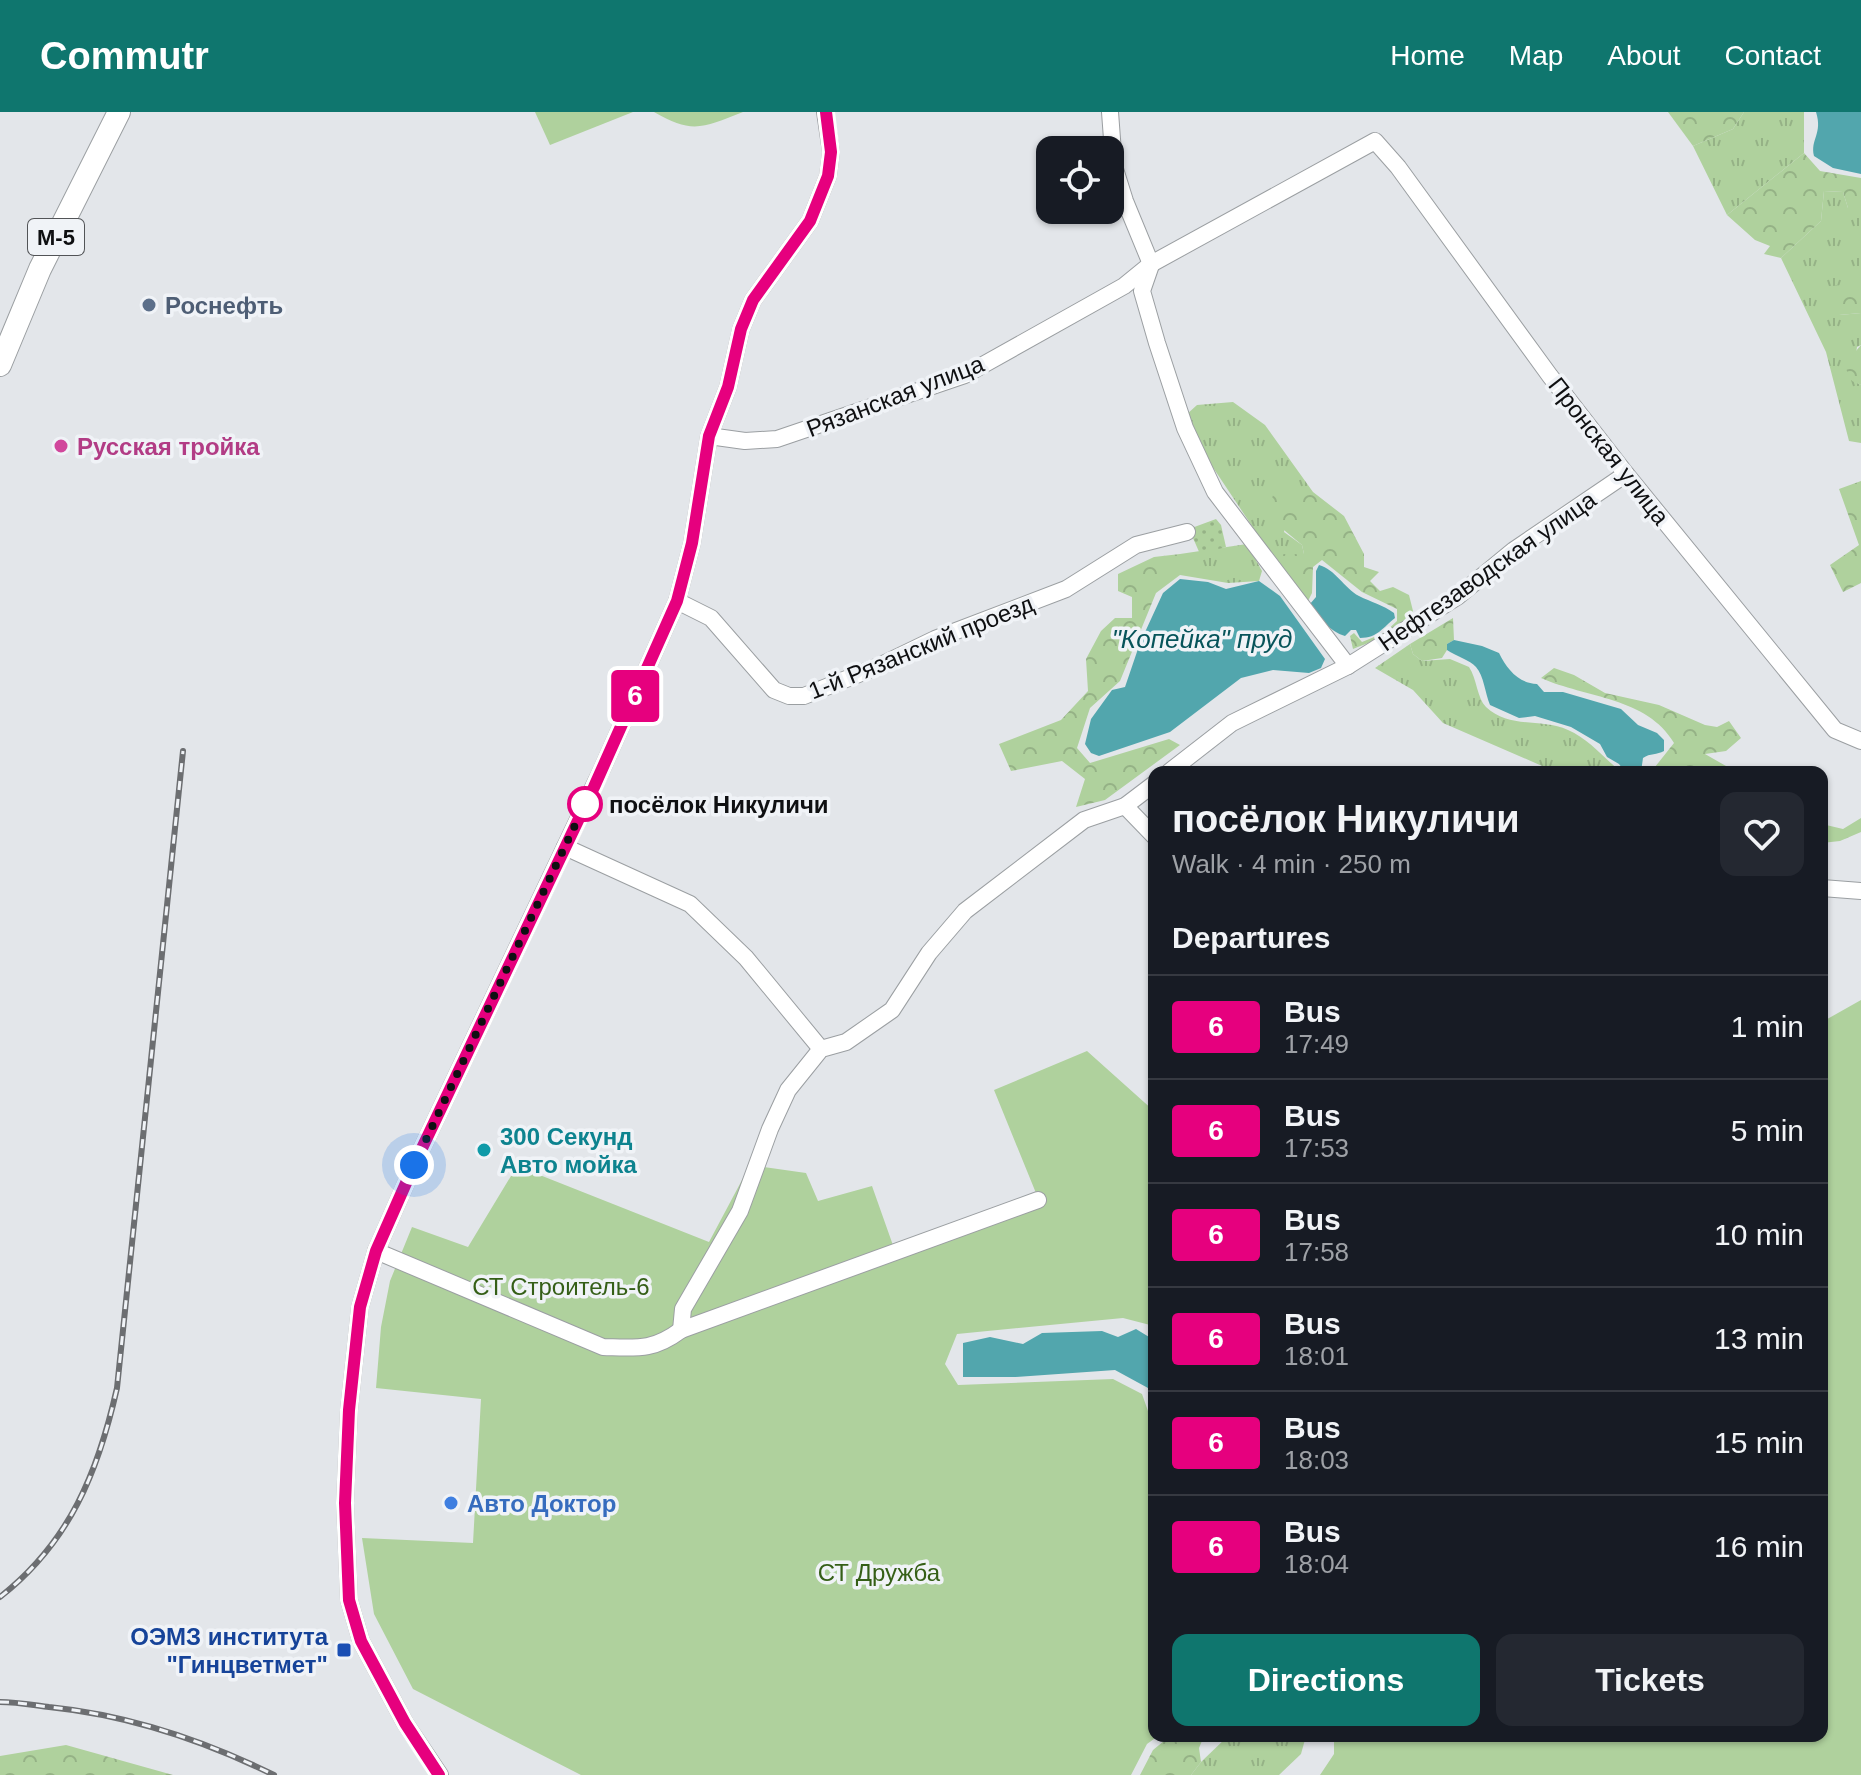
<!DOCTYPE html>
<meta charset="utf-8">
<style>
:root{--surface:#171b24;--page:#242831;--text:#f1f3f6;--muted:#9ea1a6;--line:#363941;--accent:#0f766e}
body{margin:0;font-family:Helvetica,sans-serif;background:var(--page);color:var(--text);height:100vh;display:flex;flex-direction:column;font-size:30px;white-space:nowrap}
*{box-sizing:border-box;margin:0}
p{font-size:26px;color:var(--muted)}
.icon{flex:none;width:44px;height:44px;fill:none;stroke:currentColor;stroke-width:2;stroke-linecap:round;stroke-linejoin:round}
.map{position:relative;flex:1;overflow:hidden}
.drawer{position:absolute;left:1148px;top:654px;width:680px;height:976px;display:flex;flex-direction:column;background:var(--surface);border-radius:16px;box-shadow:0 2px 6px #0004}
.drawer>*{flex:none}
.badge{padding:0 16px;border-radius:6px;font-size:28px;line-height:52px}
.controls{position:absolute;left:1036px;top:24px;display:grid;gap:16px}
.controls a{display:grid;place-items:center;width:88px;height:88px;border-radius:16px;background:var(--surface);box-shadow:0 2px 6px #0004;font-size:40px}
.you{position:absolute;width:40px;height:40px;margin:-20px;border:6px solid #fff;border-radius:50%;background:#1a73e8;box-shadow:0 0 0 12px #1a73e833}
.map>.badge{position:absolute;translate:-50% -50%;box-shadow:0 0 0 4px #fff}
h2{padding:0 24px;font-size:30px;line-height:72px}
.round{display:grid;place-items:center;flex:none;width:84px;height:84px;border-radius:16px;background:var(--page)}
.head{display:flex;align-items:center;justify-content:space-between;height:136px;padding:0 24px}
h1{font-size:38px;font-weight:700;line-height:60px}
.button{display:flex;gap:16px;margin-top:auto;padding:16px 24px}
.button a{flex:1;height:92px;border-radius:16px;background:var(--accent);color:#fff;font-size:32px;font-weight:700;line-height:92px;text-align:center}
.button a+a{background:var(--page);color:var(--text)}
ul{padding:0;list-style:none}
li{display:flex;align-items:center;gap:24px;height:104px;padding:0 24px;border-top:2px solid var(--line)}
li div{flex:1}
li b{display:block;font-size:30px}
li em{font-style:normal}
li .badge{min-width:88px;font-weight:700;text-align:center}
header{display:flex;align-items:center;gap:48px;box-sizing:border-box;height:112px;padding:0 40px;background:var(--accent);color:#fff}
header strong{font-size:38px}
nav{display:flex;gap:44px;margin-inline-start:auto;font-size:28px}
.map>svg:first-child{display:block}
.grass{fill:url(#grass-tufts)}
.forest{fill:url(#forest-crowns)}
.park{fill:url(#park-dots)}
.garden{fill:#afd19d}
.water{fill:#52a6ad}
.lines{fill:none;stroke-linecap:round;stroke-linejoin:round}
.minor-casing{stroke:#9b9fa2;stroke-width:18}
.highway-casing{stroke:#9b9fa2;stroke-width:24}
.minor{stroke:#fff;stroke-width:16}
.highway{stroke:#fff;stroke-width:22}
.rail-casing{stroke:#6c6e71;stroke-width:6}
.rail{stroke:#f0f3f7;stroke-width:3;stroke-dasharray:9;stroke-linecap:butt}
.line-casing{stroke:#fff;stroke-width:18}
.line{stroke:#e6007e;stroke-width:12}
.walk{stroke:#0f1012;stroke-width:8;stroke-dasharray:0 14.4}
.service-dot{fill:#5c6f8a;stroke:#f0f3f7;stroke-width:3}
.hotel-dot{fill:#d1479c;stroke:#f0f3f7;stroke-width:3}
.stop-dot{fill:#fff;stroke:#e6007e;stroke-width:4}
.culture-dot{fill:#0f9aa8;stroke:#f0f3f7;stroke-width:3}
.shop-dot{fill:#3f7fe0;stroke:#f0f3f7;stroke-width:3}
.transit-dot{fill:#1a4fb4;stroke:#f0f3f7;stroke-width:3}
.labels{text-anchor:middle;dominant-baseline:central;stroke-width:7;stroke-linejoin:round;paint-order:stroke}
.shield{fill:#f0f3f7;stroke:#525457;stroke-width:2}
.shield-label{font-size:22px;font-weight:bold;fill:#0f1012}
.service-label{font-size:24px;font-weight:bold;fill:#4e5e75;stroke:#f0f3f7;text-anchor:start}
.street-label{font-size:24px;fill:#0f1012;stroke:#f0f3f7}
.hotel-label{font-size:24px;font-weight:bold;fill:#b23c85;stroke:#f0f3f7;text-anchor:start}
.stop-label{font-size:24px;font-weight:bold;fill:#0f1012;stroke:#f0f3f7;text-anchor:start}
.culture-label{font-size:24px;font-weight:bold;fill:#0d838f;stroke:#f0f3f7;text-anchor:start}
.park-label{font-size:24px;fill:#355f17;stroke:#f0f3f7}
.shop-label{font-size:24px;font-weight:bold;fill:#366cbe;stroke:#f0f3f7;text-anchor:start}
.transit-label{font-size:24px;font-weight:bold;fill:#164399;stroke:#f0f3f7;text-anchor:end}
.water-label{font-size:26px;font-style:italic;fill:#07545a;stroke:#f0f3f7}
</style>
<header>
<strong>Commutr</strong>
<nav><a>Home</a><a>Map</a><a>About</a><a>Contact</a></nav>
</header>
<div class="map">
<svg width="1861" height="1663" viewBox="0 0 1861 1663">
<defs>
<pattern id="grass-tufts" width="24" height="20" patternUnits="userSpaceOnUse" patternTransform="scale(2)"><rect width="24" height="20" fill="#afd19d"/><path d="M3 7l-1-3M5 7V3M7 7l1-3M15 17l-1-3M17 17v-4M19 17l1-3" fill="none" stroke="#95b286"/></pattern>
<pattern id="forest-crowns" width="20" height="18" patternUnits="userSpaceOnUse" patternTransform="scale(2)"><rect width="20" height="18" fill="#afd19d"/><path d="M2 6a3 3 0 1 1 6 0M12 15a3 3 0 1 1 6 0" fill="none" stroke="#95b286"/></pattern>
<pattern id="park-dots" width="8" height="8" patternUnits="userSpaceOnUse" patternTransform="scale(2)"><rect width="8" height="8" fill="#afd19d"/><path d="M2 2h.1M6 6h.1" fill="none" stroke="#95b286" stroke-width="1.8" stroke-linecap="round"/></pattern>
</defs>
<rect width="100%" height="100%" fill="#e3e6ea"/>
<!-- grass -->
<g class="grass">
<polygon points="1744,0 1804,0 1804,41 1727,103 1693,34 1733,17"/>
<polygon points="1824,79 1843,80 1848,96 1861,96 1861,172 1839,203 1861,201 1861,233 1857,235 1852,268 1861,273 1861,331 1849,329 1826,240 1781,146 1821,109"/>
<polygon points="1233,290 1265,313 1313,380 1292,380 1284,420 1302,433 1304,442 1280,456 1212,354 1186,303 1197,293"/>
<polygon points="1247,432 1262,459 1259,469 1228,471 1180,463 1180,442"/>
<path d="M1410,532L1413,542L1422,549L1450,547L1469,555C1477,567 1477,586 1486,595C1509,617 1541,606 1568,618C1589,627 1604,646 1621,660H1556L1443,611L1413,578L1375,556Z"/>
<polygon points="1228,1624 1306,1624 1301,1642 1279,1663 1191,1663 1201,1650"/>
</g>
<!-- forest -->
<g class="forest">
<polygon points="1668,0 1744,0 1733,17 1693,34"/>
<polygon points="1804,41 1820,59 1861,66 1861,96 1848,96 1843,80 1824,79 1821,109 1781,146 1764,142 1770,134 1755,128 1727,103"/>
<polygon points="1861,171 1861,201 1839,203 1823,175"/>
<polygon points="1861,233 1861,273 1852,269 1844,253"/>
<path d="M1277,369L1292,380H1313L1344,404L1364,442V455L1379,460L1370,469L1380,479L1393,475L1409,483L1413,499C1395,522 1380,526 1353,537L1350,524L1354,521L1362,530L1384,521L1397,509V497L1362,480L1322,448L1313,455L1312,481L1308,489L1280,456L1281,442H1304L1302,433L1267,404Z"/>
<polygon points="1861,369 1861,471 1843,480 1830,453 1859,433 1839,377"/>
<polygon points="1180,442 1180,463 1156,481 1120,569 1090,596 1077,636 1090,651 1169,627 1180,633 1105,688 1076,695 1085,667 1062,649 1011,659 999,632 1061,608 1088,579 1086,547 1101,519 1115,506 1132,506 1132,485 1118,479 1118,462 1154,445"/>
<polygon points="1453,506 1454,528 1447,532 1447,538 1442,546 1422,549 1413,542 1410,532"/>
<path d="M1554,556L1574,563L1605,581L1659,593L1705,613L1717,615L1729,609L1741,626L1726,639L1705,642L1726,654L1727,660H1687L1678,657L1675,660H1651L1674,631C1647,585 1586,586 1541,566Z"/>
<polygon points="1861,706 1861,720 1840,729 1822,731 1822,712 1843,717"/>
<polygon points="1170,1624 1204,1624 1199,1636 1201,1650 1191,1663 1140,1663 1153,1638"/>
<polygon points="66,1633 173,1663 0,1663 0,1644"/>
</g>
<!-- park -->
<polygon class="park" points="1216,407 1221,413 1226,435 1200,442 1189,417"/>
<!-- garden -->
<g class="garden">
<polygon points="535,0 633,0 550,33"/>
<path d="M654,0H743C704,15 693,23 654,0Z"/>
<polygon points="1861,888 1861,1663 1320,1663 1334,1642 1334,1624 1822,1624 1822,910"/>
<polygon points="1087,939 1154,999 1154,1214 1123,1206 957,1222 945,1252 958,1273 1113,1267 1142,1282 1154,1316 1154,1624 1158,1624 1147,1632 1131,1663 581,1663 413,1577 374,1502 362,1426 473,1431 481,1287 376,1276 381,1215 390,1169 412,1115 468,1135 517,1054 709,1130 750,1053 806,1061 818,1089 872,1074 895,1139 1038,1086 994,978"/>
</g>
<!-- water -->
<g class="water">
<path d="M1816,0H1861V62L1833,56L1814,44C1810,27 1823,22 1816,0Z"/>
<path d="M1319,453C1335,457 1344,476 1359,484C1371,490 1383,493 1394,501L1395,506C1383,515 1378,526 1360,526L1356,518H1351L1345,524C1330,520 1318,504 1310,492L1316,485V459Z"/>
<polygon points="1180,467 1208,470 1226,477 1259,469 1280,484 1325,547 1321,556 1309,561 1273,558 1241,566 1170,620 1099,644 1091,641 1085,632 1091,607 1112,578 1125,575 1140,531 1163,481"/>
<path d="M1454,528L1482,534L1499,541C1507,557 1518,571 1537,572L1544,580H1563L1621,597L1638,613L1657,621L1664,628V639C1657,643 1650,641 1643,646L1641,660H1625L1619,652L1607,645L1600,632L1571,615L1535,604L1519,606L1490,593C1485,581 1484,564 1476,555C1470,548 1456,544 1447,538V532Z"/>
<polygon points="1136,1217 1154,1228 1154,1308 1148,1276 1115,1258 1016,1265 963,1265 963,1231 990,1225 1023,1232 1042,1221 1102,1219 1118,1225"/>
</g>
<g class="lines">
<defs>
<g id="minor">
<polyline points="1110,0 1114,54 1125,89 1151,152"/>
<polyline points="1151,153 1142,179 1157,231 1185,316 1215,380 1348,554"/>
<polyline points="709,324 745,329 777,327 965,263 1124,174 1151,152 1375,29 1398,55 1550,264 1626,362 1835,618 1861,629"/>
<polyline points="677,489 711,506 774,578 789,584 804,584 881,553 935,527 1066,477 1136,433 1187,420"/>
<polyline points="1169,660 1232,611 1348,554 1457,485 1514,438 1626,362"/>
<polyline points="1125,694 1154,724"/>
<polyline points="565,735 690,792 746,846 821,937"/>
<polyline points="1822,776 1861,779"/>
<path d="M376,1139L603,1235C637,1236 653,1239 681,1218L1038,1088"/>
<polyline points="681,1218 683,1197 740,1099 770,1017 788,978 821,937 846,930 892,898 929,841 965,799 1084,708 1125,694 1154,672"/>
<polyline points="440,1663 405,1611 361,1529 349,1488 345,1391 349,1298 360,1195 376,1139 414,1053 602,657 677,489 692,431 709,324 728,275 741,217 753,188 810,109 828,64 831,40 825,0"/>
</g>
<polyline id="highway" points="0,253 40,157 119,0"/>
</defs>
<!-- minor casing -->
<use href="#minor" class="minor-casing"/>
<!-- highway casing -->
<use href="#highway" class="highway-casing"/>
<!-- minor -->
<use href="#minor" class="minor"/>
<!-- highway -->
<use href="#highway" class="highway"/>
<defs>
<g id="rail">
<path d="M0,1485C70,1430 98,1360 117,1276L183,639"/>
<path d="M0,1590C16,1590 33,1593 49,1595C128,1603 203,1628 274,1663"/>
</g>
</defs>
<!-- rail casing -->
<use href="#rail" class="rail-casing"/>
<!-- rail -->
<use href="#rail" class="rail"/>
</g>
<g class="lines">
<defs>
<polyline id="line" points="439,1663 405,1611 361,1529 349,1488 345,1391 349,1298 360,1195 376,1139 414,1053 594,675 677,489 692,431 709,324 728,275 741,217 753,188 810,109 828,64 831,40 826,0"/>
</defs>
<!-- line casing -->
<use href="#line" class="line-casing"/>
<!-- line -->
<use href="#line" class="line"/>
<!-- walk -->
<polyline class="walk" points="414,1053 585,692"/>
</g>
<!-- markers -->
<circle class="service-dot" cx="149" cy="193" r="8"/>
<circle class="hotel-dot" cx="61" cy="334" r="8"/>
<circle class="stop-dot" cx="585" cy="692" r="16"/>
<circle class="culture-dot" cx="484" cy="1038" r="8"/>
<circle class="shop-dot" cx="451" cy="1391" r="8"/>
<rect class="transit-dot" x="336" y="1530" width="16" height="16" rx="4"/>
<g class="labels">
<!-- shield labels -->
<rect class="shield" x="28" y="107" width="56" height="36" rx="6"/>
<g class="shield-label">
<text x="56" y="125">М-5</text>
</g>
<!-- service labels -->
<g class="service-label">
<text x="165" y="193">Роснефть</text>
</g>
<!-- street labels -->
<g class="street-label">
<text transform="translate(895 284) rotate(-21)">Рязанская улица</text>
<text transform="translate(1609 339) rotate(52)">Пронская улица</text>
<text transform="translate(1487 459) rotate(-35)">Нефтезаводская улица</text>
<text transform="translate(921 535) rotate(-22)">1-й Рязанский проезд</text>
</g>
<!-- hotel labels -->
<g class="hotel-label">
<text x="77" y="334">Русская тройка</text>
</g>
<!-- stop labels -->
<g class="stop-label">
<text x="609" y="692">посёлок Никуличи</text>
</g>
<!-- culture labels -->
<g class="culture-label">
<text x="500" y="1024">300 Секунд<tspan x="500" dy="28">Авто мойка</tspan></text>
</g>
<!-- park labels -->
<g class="park-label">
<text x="561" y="1174">СТ Строитель-6</text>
<text x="879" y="1460">СТ Дружба</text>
</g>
<!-- shop labels -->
<g class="shop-label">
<text x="467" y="1391">Авто Доктор</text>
</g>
<!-- transit labels -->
<g class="transit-label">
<text x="328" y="1524">ОЭМЗ института<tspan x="328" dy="28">"Гинцветмет"</tspan></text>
</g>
<!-- water labels -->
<g class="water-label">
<text x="1202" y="527">"Копейка" пруд</text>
</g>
</g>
</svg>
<div class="controls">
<a><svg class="icon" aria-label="locate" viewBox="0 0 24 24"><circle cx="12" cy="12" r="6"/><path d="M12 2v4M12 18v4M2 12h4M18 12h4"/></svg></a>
</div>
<div class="you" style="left:414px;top:1053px"></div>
<b class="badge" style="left:635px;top:584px;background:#e6007e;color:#fff">6</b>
<section class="drawer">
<div class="head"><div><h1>посёлок Никуличи</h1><p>Walk · 4 min · 250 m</p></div><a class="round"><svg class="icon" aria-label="heart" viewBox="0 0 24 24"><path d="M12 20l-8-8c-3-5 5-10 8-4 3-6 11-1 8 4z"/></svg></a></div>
<h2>Departures</h2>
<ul>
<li><span class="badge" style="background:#e6007e;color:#fff">6</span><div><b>Bus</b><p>17:49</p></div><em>1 min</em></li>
<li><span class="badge" style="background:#e6007e;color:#fff">6</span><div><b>Bus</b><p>17:53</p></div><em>5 min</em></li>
<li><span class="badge" style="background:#e6007e;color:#fff">6</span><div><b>Bus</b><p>17:58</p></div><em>10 min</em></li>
<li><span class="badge" style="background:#e6007e;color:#fff">6</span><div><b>Bus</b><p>18:01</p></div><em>13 min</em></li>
<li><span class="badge" style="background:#e6007e;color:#fff">6</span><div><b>Bus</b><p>18:03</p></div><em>15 min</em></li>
<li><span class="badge" style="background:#e6007e;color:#fff">6</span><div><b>Bus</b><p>18:04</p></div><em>16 min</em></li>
</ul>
<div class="button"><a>Directions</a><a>Tickets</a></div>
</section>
</div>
